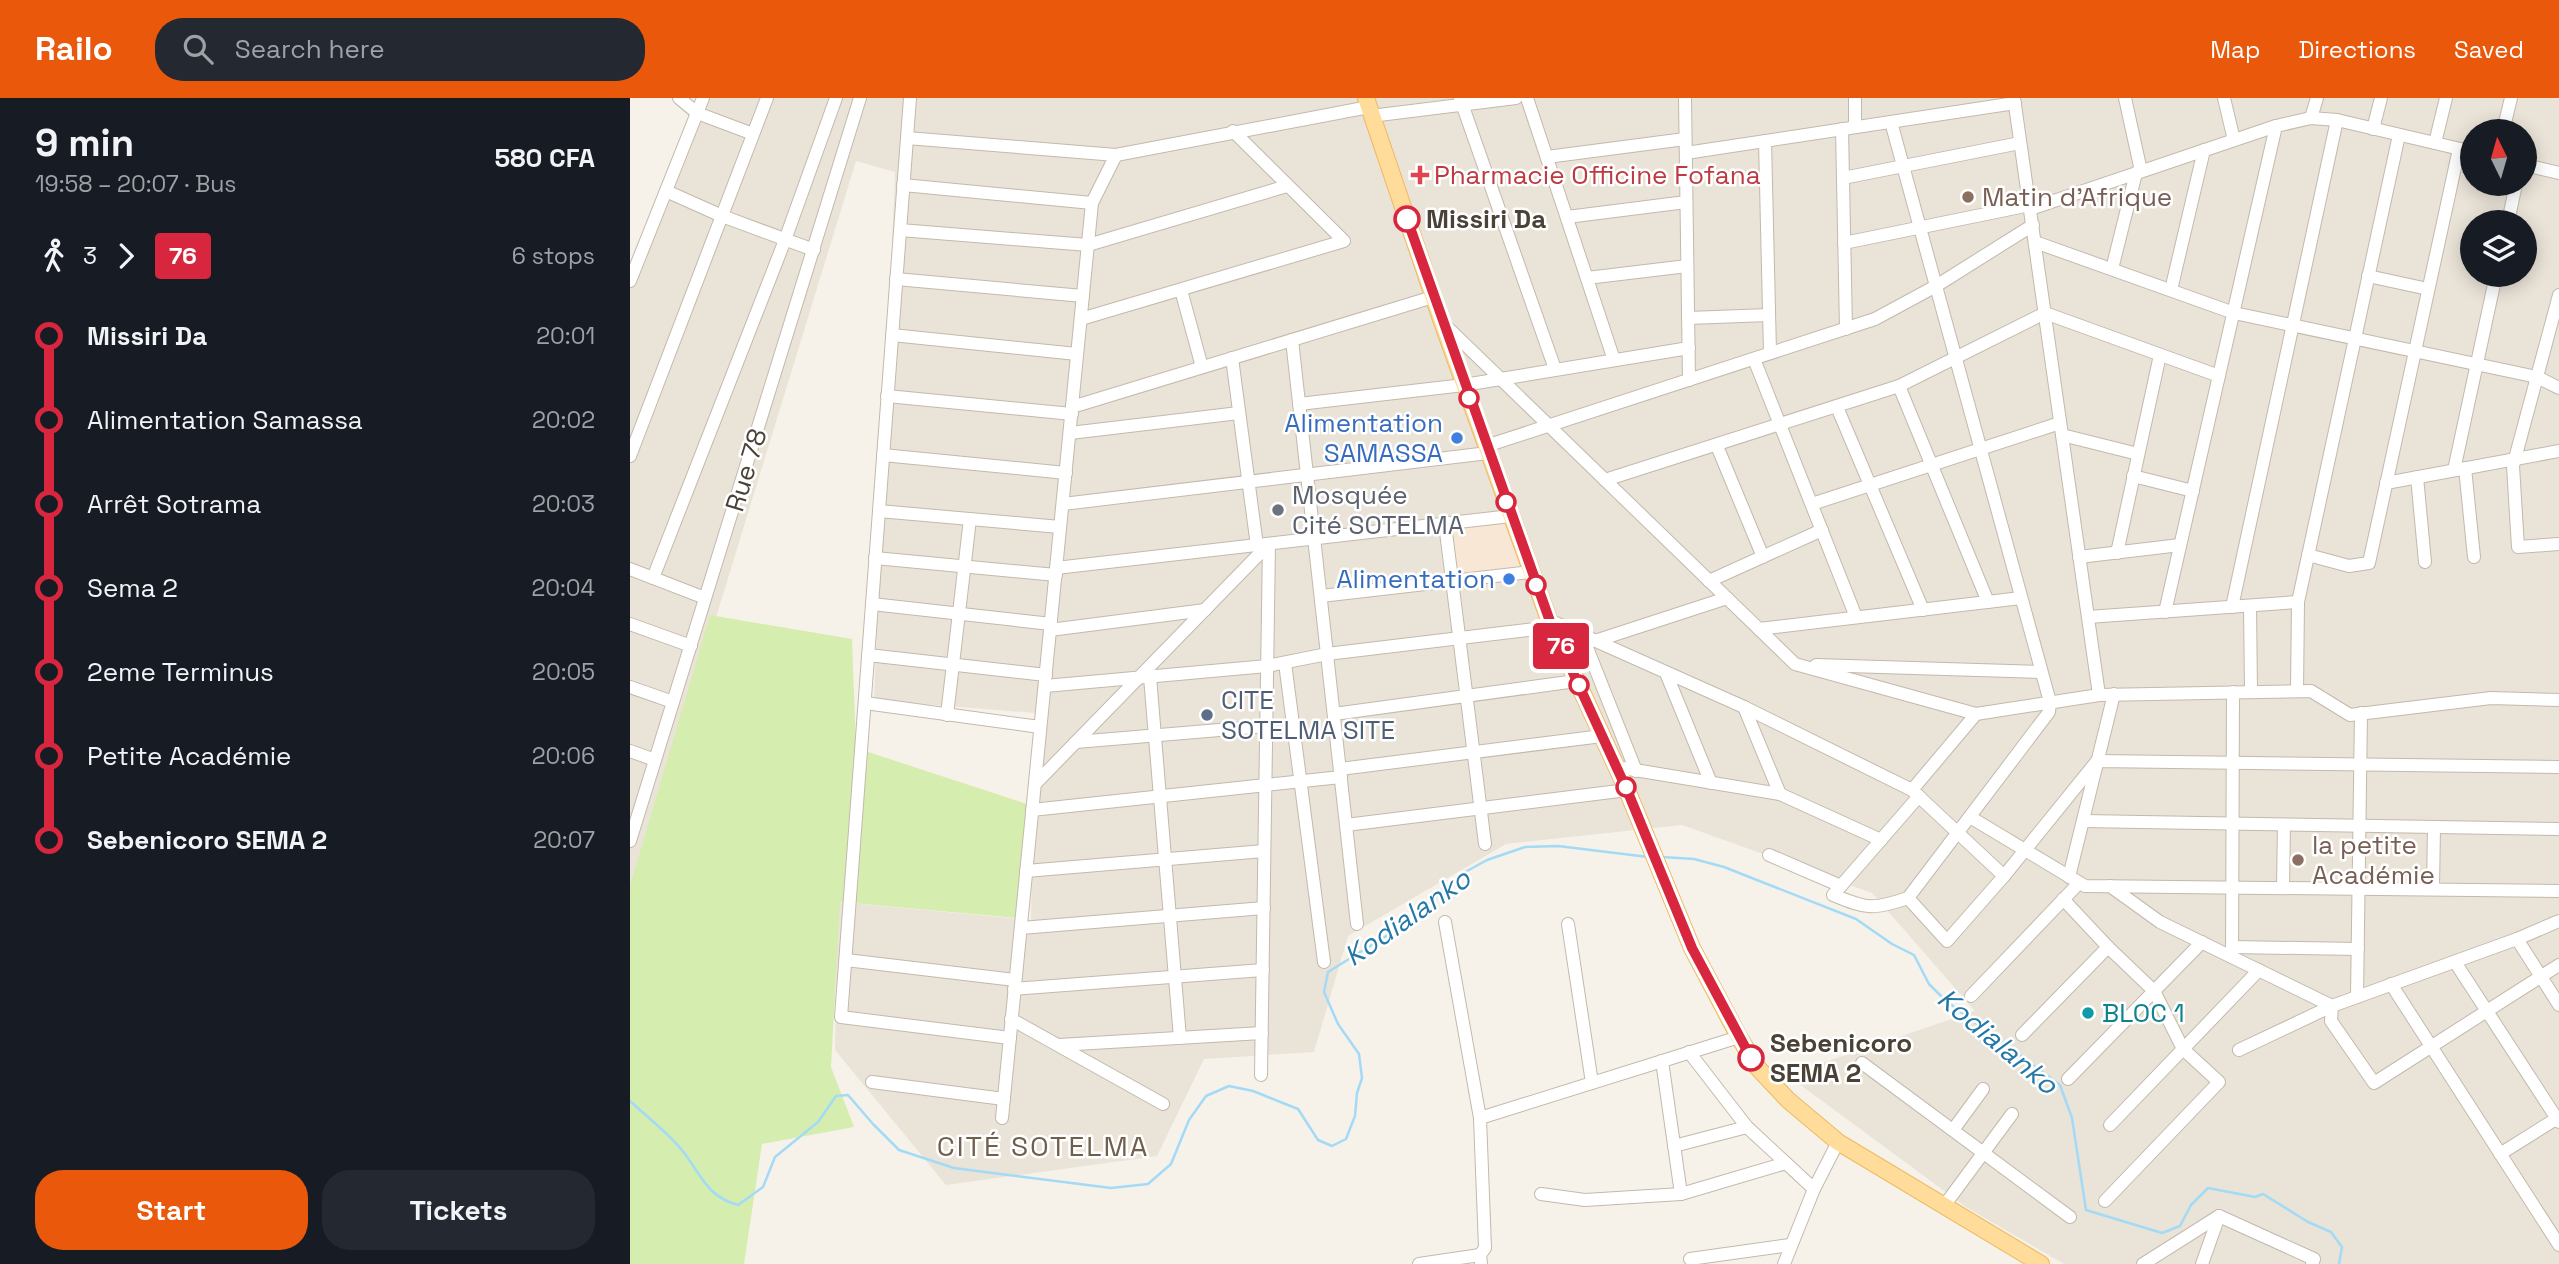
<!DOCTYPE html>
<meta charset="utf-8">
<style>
:root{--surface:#171b24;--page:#242831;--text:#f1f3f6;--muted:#9ea1a6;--accent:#ea580c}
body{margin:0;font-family:"Space Grotesk",sans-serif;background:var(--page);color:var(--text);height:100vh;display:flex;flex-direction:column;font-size:26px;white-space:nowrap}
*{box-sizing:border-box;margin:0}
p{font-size:23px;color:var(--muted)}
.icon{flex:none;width:38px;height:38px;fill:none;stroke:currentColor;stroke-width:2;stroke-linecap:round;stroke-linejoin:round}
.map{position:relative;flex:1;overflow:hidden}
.drawer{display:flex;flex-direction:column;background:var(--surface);width:630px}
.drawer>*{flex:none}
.badge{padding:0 14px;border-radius:5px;font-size:24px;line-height:46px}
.needle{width:46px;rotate:355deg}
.buttons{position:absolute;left:1830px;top:21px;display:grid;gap:14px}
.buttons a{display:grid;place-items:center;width:77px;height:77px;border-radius:50%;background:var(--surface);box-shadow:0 4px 18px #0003;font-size:35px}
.map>.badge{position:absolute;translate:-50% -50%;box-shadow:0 0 0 4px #fff}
.legs{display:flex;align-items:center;gap:10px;height:77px;padding:0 35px;font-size:23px}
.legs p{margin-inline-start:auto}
.headline{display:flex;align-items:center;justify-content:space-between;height:119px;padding:0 35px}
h1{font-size:38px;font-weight:700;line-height:52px}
.action{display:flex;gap:14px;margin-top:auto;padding:14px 35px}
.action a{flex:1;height:80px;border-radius:28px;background:var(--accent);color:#fff;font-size:28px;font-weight:700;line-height:80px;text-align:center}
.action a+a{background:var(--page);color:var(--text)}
ul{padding:0 35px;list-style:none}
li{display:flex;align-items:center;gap:24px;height:84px;font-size:26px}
li i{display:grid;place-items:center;width:10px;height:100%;margin:0 9px;background:currentColor}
li i::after{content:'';width:18px;height:18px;margin:-9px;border:5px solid;border-radius:50%;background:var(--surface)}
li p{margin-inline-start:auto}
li:first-child i{background:linear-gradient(#0000 50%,currentColor 0)}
li:last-child i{background:linear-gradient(currentColor 50%,#0000 0)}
header{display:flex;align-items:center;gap:42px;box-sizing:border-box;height:98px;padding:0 35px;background:var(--accent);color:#fff}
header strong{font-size:33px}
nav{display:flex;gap:38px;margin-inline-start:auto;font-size:24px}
.search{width:490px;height:63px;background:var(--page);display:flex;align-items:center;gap:18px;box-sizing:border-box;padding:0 24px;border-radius:28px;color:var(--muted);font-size:26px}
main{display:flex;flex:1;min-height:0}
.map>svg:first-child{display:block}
.residential{fill:#eae3d8;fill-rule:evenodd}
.commercial{fill:#f9e7d5}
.green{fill:#d6edb0}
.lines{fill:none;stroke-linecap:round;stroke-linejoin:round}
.stream{stroke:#a3daf6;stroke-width:2.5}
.minor-casing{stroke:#c3b9ac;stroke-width:14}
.major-casing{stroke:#edba61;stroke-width:18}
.minor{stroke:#fff;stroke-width:12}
.major{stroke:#ffdc9a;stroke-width:16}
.line-1-casing{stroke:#fff;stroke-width:16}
.line-1{stroke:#d7263d;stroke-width:10}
.health-dot{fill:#e0444e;stroke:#fff;stroke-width:2.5}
.education-dot{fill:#8d6e63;stroke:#fff;stroke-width:2.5}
.stop-1-dot{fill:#fff;stroke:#d7263d;stroke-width:3.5}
.shop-dot{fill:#3f7fe0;stroke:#fff;stroke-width:2.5}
.worship-dot{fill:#6b7280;stroke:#fff;stroke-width:2.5}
.service-dot{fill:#5c6f8a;stroke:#fff;stroke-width:2.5}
.culture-dot{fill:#0f9aa8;stroke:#fff;stroke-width:2.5}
.labels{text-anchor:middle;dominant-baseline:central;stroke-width:5;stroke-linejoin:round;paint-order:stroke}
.health-label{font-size:26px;fill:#be3a42;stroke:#fff;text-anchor:start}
.education-label{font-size:26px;fill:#785e54;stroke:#fff;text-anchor:start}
.stop-label{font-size:26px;font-weight:bold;fill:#4b4237;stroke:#fff;text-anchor:start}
.shop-label{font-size:26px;fill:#366cbe;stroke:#fff;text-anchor:end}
.street-label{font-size:26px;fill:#4b4237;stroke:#fff}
.worship-label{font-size:26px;fill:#5b616d;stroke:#fff;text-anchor:start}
.service-label{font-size:26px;fill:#4e5e75;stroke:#fff;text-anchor:start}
.culture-label{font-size:26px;fill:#0d838f;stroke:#fff;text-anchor:start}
.water-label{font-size:28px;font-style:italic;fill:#2378a7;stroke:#fff}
.neighbourhood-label{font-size:28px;letter-spacing:2px;fill:#6f5f4d;stroke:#fff}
</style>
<header>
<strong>Railo</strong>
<div class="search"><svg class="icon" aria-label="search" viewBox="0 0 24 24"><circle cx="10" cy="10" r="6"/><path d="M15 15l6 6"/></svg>Search here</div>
<nav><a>Map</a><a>Directions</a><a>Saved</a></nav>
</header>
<main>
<section class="drawer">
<div class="headline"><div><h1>9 min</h1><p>19:58 – 20:07 · Bus</p></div><b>580 CFA</b></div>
<div class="legs"><svg class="icon" aria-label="walk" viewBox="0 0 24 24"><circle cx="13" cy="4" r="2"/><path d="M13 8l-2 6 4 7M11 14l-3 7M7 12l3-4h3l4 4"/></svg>3<svg class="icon" aria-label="forward" viewBox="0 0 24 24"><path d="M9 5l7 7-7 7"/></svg><b class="badge" style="background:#d7263d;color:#fff">76</b><p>6 stops</p></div>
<ul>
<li><i style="color:#d7263d"></i><b>Missiri Da</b><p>20:01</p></li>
<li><i style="color:#d7263d"></i><span>Alimentation Samassa</span><p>20:02</p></li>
<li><i style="color:#d7263d"></i><span>Arrêt Sotrama</span><p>20:03</p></li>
<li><i style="color:#d7263d"></i><span>Sema 2</span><p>20:04</p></li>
<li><i style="color:#d7263d"></i><span>2eme Terminus</span><p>20:05</p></li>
<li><i style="color:#d7263d"></i><span>Petite Académie</span><p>20:06</p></li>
<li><i style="color:#d7263d"></i><b>Sebenicoro SEMA 2</b><p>20:07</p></li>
</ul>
<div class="action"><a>Start</a><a>Tickets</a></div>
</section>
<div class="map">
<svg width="1929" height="1166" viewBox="0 0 1929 1166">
<rect width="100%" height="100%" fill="#f6f2ea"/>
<!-- residential -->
<path class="residential" d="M72,0H1929V1166H1434L1336,1109L1157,977L1345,913L1242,795L1052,727L876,746L718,838L684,954L574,961L527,1058L316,1087L205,952L207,804L401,822L405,615L244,602L265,74L226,63L0,800V187ZM1843,33H1895V86H1843ZM1843,124H1895V177H1843Z"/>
<!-- commercial -->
<polygon class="commercial" points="874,422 893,471 829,479 821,429"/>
<!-- green -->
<polygon class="green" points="80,517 222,541 226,650 400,707 387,820 210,804 201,969 224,1029 132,1046 114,1166 0,1166 0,788"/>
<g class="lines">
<!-- stream -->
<g class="stream">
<polyline points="1032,759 1064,761 1094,769 1226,821 1262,846 1284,857 1299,886 1316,903 1430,987 1442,1020 1456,1112 1532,1135 1550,1128 1561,1107 1578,1090 1625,1099 1633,1096 1678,1124 1701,1134 1712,1149 1709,1166"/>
<path d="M0,1003C18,1020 40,1036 55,1056C72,1079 78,1099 108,1107L133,1089L145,1059L188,1024L206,998L218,997L243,1026L269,1052L324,1070L481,1090L518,1086L541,1066L559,1022L576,998L599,988L623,993L668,1011L688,1042L702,1048L716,1041L725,1018L727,995L732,980L729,956L708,926L694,894L698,874L779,824L828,778L857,762L895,749L928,748L1018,759"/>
</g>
<defs>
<g id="minor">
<polyline points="49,0 67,15 123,36"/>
<polyline points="280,0 211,919 380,940"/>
<polyline points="830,0 925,271"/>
<polyline points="897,0 984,262"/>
<polyline points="1055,0 1059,282"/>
<polyline points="1225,0 1225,29"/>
<polyline points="1384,0 1469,597"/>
<polyline points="1495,0 1511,73"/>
<polyline points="1594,0 1604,42"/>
<polyline points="741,18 886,0"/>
<polyline points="1681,20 1687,0"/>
<polyline points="1261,24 1420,604 1419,614 1278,800"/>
<polyline points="1212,31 1216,231"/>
<polyline points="1743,31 1751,0"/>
<polyline points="1873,33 1881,0"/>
<polyline points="277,40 486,57 739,9"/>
<polyline points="1135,43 1140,255"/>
<polyline points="1805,45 1816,0"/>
<polyline points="1056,55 1385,5"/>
<polyline points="917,59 1055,41"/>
<polyline points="1895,67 1929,75"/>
<polyline points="1213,80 1390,45"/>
<polyline points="273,87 462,105"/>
<polyline points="36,93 92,118 184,152"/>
<polyline points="1400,111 1646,28 1681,20 1707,22 1843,54"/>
<polyline points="937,119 1056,104"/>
<polyline points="1878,124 1886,86"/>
<polyline points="270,132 458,147 657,88"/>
<polyline points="1405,144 1604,215 1907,279 1929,290"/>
<polyline points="1214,145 1400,107"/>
<polyline points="1482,171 1506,75"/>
<polyline points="1738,178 1798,191"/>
<polyline points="957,180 1057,168"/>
<polyline points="266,181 453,198"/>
<polyline points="0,183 73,0"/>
<polyline points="551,192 572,269"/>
<polyline points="1541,192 1574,52"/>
<polyline points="1929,197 1883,368 1888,449 1929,446"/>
<polyline points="1058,220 1139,217"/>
<polyline points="451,221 714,143 603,33"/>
<polyline points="815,227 1165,566 1346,616 1469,597 1681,593 1720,617 1861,600 1929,602"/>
<polyline points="262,237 447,256"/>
<polyline points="662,242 727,826"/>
<polyline points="602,260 627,448"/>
<polyline points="1124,261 1226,519"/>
<polyline points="1269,288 1358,504"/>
<polyline points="257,298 442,316"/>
<polyline points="669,306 834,287 1059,250"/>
<polyline points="442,309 803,199"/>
<polyline points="1207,309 1293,512"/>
<polyline points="440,335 609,315"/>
<polyline points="1432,337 1508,356"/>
<polyline points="856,348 1245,221 1306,188 1403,127"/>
<polyline points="1087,348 1133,459"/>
<polyline points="253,357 436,375"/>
<polyline points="0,358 137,0"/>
<polyline points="1835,370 1844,459"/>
<polyline points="1824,372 1866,177"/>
<polyline points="1503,378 1563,393"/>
<polyline points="1787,379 1795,464"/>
<polyline points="975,382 1269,288 1415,215 1589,278"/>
<polyline points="1756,385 1929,353"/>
<polyline points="433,406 858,355"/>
<polyline points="1182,406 1430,325"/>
<polyline points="249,413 430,429"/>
<polyline points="815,426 855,746"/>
<polyline points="1487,455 1530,257"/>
<polyline points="1678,457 1719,468 1739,465 1829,51"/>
<polyline points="1449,459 1550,447"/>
<polyline points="245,460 426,477"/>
<polyline points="426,470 881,418"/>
<polyline points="0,471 75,500"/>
<polyline points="23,480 155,142 206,0"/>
<polyline points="1079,483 1192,432"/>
<polyline points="691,498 901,474"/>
<polyline points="242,506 421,526"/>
<polyline points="1620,508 1621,594"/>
<polyline points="1602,509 1707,22"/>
<polyline points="1535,514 1646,28"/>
<polyline points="1458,519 1668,504"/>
<polyline points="919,522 1114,609 1282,692 1374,778"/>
<polyline points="0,526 61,548"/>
<polyline points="1129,531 1391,500"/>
<polyline points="420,532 575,512"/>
<polyline points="952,537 1006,673"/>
<polyline points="965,543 1097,500"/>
<polyline points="238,557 416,577"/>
<polyline points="655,565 694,864"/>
<polyline points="1186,567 1411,574"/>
<polyline points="1036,575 1081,685"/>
<polyline points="520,579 550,940"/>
<polyline points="415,588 637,568 697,556 922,529"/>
<polyline points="0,589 43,604"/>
<polyline points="1667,593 1668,504 1769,37"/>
<polyline points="235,605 410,629"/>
<polyline points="1114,609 1150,696"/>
<polyline points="704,616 946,583"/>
<polyline points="317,617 340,421"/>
<polyline points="446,644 637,628"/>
<polyline points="0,653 25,662"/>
<polyline points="987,669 1150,696 1251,742"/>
<polyline points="710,671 972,638"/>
<polyline points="405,686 639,446"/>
<polyline points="1282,692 1346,616"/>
<path d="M1289,698L1203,797C1237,811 1243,812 1278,800L1317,843L1374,778L1467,663L1929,669"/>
<polyline points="402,712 711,679"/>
<polyline points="1340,719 1455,788 1929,793"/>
<polyline points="1453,723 1929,731"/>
<polyline points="716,727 997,692"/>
<polyline points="0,743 230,0"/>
<polyline points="1139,757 1211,788"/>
<polyline points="396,773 634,753"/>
<polyline points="1439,779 1484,596"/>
<polyline points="1480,788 1530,824 1702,908"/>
<polyline points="1653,789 1654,727"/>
<polyline points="1803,790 1804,729"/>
<polyline points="1433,801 1478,849 1524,893 1553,951 1589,984 1475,1103"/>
<polyline points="815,824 850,1020"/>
<polyline points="938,826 962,985"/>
<polyline points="391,830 634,810"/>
<polyline points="1887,841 1929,907"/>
<polyline points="1602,849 1728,851"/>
<polyline points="1602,859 1603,594"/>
<polyline points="216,862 385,882"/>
<polyline points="1825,864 1929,1024"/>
<polyline points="1761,886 1929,1147"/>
<polyline points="384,891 633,872"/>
<polyline points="1341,898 1449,785"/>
<polyline points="1727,899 1731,615"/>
<polyline points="1702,908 1701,923 1744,985 1929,867"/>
<polyline points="381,921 533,1006"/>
<polyline points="1392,937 1478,849"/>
<polyline points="429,947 632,935"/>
<polyline points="1609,952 1702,908 1887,841 1929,823"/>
<polyline points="1059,954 1117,1029 1184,1091"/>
<polyline points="1032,963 1051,1096"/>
<polyline points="1232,965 1440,1119"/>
<polyline points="631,977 639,446"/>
<polyline points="1438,981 1572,844"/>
<polyline points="242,984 374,1001"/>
<polyline points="372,1020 462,105 486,57"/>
<polyline points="1480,1027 1629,872"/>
<polyline points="1323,1032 1353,991"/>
<polyline points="1044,1048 1117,1029"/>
<polyline points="1870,1056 1929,1019"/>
<polyline points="911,1096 955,1102 1051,1096 1156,1065"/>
<polyline points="1314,1108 1382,1016"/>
<polyline points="1589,1118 1684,1161 1682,1166"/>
<polyline points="1060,1161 1160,1147"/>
<polyline points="789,1166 850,1157"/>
<polyline points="851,1166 850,1157 855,1150 850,1020 1109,939"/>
<polyline points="1154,1166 1184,1091 1208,1044"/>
<polyline points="1513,1166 1589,1118"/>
<polyline points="1572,1166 1589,1118"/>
</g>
<polyline id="major" points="736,0 812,224 919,522 997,692 1062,850 1109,939 1127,969 1158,1002 1208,1044 1411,1166"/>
</defs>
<!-- minor casing -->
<use href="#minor" class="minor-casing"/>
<!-- major casing -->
<use href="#major" class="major-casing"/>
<!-- minor -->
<use href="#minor" class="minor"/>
<!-- major -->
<use href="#major" class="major"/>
</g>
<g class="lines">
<defs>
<polyline id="line-1" points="777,121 922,529 997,692 1062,850 1121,960"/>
</defs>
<!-- line-1 casing -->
<use href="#line-1" class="line-1-casing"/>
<!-- line-1 -->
<use href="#line-1" class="line-1"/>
</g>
<!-- markers -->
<path class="health-dot" d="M786.5 66.5h7v7h7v7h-7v7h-7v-7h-7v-7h7z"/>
<g class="education-dot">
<circle cx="1338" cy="99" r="7"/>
<circle cx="1668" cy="762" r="7"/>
</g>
<g class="stop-1-dot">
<circle cx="777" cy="121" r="12"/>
<circle cx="839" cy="300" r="9"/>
<circle cx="876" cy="404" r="9"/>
<circle cx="906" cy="487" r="9"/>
<circle cx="949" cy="587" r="9"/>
<circle cx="996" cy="689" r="9"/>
<circle cx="1121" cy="960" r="12"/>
</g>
<g class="shop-dot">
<circle cx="827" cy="340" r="7"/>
<circle cx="879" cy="481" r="7"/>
</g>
<circle class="worship-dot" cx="648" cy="412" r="7"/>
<circle class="service-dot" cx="577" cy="617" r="7"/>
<circle class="culture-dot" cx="1458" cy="915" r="7"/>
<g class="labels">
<!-- health labels -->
<g class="health-label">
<text x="804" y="77">Pharmacie Officine Fofana</text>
</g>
<!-- education labels -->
<g class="education-label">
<text x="1352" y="99">Matin d'Afrique</text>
<text x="1682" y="747">la petite<tspan x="1682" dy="30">Académie</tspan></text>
</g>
<!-- stop labels -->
<g class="stop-label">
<text x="796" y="121">Missiri Da</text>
<text x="1140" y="945">Sebenicoro<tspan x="1140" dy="30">SEMA 2</tspan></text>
</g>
<!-- shop labels -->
<g class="shop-label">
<text x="813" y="325">Alimentation<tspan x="813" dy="30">SAMASSA</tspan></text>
<text x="865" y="481">Alimentation</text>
</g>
<!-- street labels -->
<g class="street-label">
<text transform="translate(116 372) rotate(-73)">Rue 78</text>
</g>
<!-- worship labels -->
<g class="worship-label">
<text x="662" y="397">Mosquée<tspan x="662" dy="30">Cité SOTELMA</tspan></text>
</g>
<!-- service labels -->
<g class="service-label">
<text x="591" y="602">CITE<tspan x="591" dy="30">SOTELMA SITE</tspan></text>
</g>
<!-- culture labels -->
<g class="culture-label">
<text x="1472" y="915">BLOC 1</text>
</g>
<!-- water labels -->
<g class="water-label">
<text transform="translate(777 819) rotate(-35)">Kodialanko</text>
<text transform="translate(1368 943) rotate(40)">Kodialanko</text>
</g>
<!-- neighbourhood labels -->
<g class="neighbourhood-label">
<text x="413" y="1048">CITÉ SOTELMA</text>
</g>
</g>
</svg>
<div class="buttons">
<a><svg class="needle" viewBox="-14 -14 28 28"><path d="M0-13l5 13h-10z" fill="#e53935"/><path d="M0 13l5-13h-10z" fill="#9ea1a6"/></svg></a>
<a><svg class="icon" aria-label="layers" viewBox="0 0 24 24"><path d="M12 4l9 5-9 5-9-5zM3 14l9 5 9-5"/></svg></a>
</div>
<b class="badge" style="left:931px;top:548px;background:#d7263d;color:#fff">76</b>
</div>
</main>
